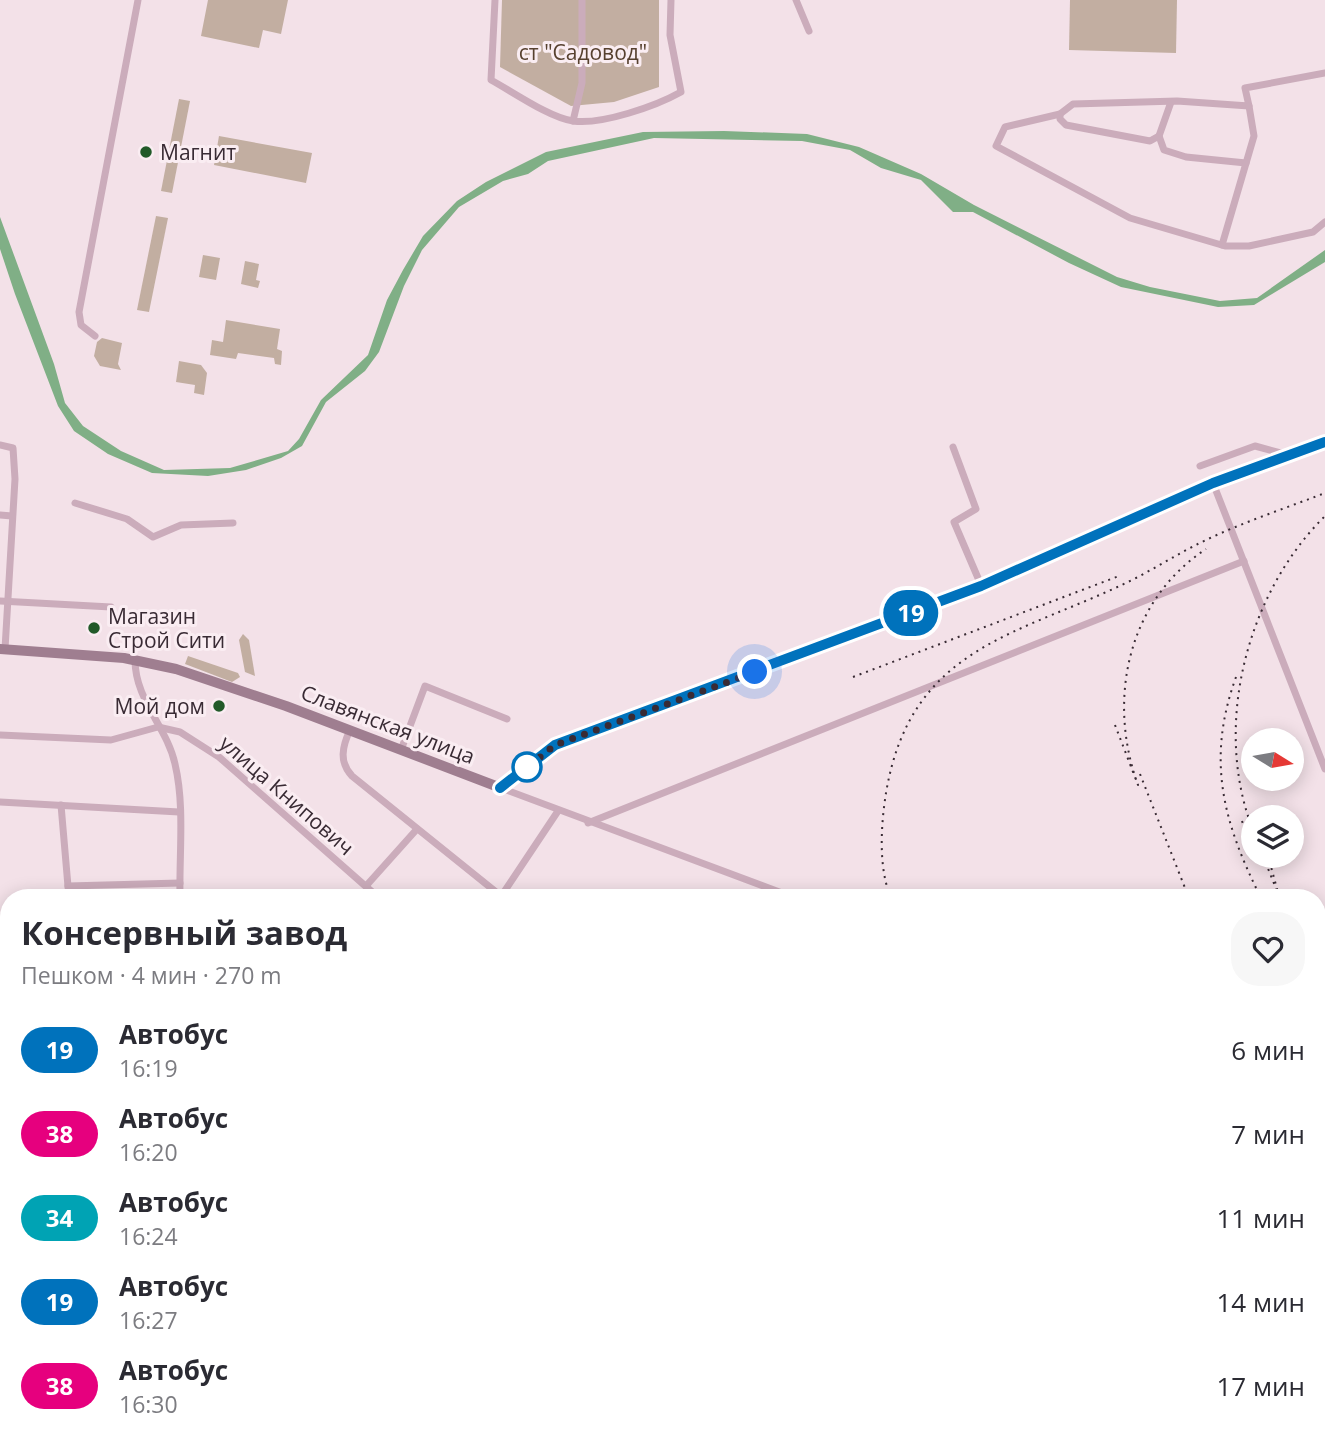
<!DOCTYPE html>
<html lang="ru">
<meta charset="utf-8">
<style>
:root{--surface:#fff;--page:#f7f7f7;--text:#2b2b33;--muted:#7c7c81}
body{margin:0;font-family:"Open Sans",sans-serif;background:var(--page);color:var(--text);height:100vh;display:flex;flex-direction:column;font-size:26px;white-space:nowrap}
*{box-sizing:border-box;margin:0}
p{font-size:23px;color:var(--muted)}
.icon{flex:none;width:38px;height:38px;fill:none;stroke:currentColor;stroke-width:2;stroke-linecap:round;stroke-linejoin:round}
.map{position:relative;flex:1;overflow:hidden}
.drawer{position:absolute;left:0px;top:889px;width:1326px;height:553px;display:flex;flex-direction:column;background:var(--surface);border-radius:28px 28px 0 0;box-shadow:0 4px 18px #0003}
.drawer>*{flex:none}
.badge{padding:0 14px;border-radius:23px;font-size:24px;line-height:46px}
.needle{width:46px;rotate:101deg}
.fabs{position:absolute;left:1241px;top:728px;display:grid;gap:14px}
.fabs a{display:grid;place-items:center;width:63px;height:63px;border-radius:50%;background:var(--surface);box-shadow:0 4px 18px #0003;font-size:35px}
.you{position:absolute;width:35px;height:35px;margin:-18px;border:5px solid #fff;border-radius:50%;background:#1a73e8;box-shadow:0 0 0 10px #1a73e833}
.map>.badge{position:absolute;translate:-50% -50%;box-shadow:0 0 0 4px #fff}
.round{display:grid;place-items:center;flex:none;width:74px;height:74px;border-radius:28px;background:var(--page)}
.head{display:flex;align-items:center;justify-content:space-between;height:119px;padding:0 21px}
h1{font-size:33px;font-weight:700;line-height:52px}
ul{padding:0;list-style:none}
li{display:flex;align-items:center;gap:21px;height:84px;padding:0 21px}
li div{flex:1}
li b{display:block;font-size:26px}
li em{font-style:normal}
li .badge{min-width:77px;font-weight:700;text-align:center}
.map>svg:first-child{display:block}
.green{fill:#c2aea1}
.water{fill:#80af86}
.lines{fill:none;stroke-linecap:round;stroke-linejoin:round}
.street{stroke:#cbacbb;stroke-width:7}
.secondary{stroke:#9f7e90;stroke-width:10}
.rail{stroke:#392b34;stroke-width:2;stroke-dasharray:2 5;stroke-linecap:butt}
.line-casing{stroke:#fff;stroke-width:16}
.line{stroke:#0072bc;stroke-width:10}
.walk{stroke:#392b34;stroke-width:7;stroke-dasharray:0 12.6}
.poi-dot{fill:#225a29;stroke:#faedf2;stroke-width:2.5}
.stop-dot{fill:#fff;stroke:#0072bc;stroke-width:3.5}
.labels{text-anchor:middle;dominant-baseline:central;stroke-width:6;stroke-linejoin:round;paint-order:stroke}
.park-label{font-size:21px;fill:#57412f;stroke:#faedf2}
.poi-label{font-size:21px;fill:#392b34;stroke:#faedf2;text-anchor:start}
.street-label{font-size:21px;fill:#392b34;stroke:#faedf2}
</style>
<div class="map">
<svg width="1325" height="1442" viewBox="0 0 1325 1442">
<rect width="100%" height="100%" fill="#f3e1e8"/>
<!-- green -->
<g class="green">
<polygon points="208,0 288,0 281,34 263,30 259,48 201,36"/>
<polygon points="502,0 659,0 659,87 614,102 571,106 500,67"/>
<polygon points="1070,0 1177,0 1176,53 1069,50"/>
<polygon points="179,99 190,101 172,193 161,191"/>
<polygon points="219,136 312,153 306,183 214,165"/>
<polygon points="156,216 168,218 149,312 137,310"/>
<polygon points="203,255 220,258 216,280 199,277"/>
<polygon points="245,261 259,264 256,280 260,281 258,288 241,284"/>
<polygon points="226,320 280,329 277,349 282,351 281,365 275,364 274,358 238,353 236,359 210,355 212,340 223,342"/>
<polygon points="102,338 122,343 118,364 121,370 100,366 94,356 97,342"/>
<polygon points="179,361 201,365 207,373 204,395 194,393 195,385 176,382"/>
<polygon points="243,634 249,640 255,676 245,672 239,640"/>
<polygon points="188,656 238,673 240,677 232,682 185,664"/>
</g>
<!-- water -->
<g class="water">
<polygon points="724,131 807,134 859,147 921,174 974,205 1117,277 1150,287 1220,301 1257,298 1325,250 1325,262 1254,305 1218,307 1121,287 1069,263 973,212 953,212 921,180 881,168 850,150 802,141 654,138 548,161 528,174 503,181 459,207 422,250 404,286 379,352 365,371 326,402 302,446 281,458 246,470 208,476 152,473 108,454 74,431 58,406 15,294 0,249 0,217 54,364 65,403 83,426 121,451 164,470 230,468 288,451 299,439 321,400 368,355 387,300 403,270 423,236 457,201 486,182 546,152 643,132"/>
<polygon points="1325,1150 1325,1299 1318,1300 1318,1152"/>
<polygon points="522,1433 752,1433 739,1442 516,1442"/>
</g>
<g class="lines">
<!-- street -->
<g class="street">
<path d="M495,0L491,80C513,92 550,118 573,121C602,125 656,106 681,92L670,35L671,0"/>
<polyline points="796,0 809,31"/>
<polyline points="1325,73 1245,88 1249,106 1177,101 1073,104 1060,114 1005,127 996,146 1130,218 1225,246 1249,246 1313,232 1325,222"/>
<polyline points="1171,102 1159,136 1164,150 1186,157 1246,163"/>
<polyline points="1060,114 1060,119 1066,125 1150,141 1159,136"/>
<polyline points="573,121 582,83 582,0"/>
<polyline points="1222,245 1254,136 1249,106"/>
<polyline points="95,336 81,325 79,312 138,0"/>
<polyline points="0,445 13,448 15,479 5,649"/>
<polyline points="953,447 976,509 954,522 981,585"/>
<polyline points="1200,466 1255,446 1288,455"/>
<polyline points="1213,483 1325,769"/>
<polyline points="75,503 127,519 153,537 181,525 233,523"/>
<polyline points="0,515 12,516"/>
<polyline points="0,601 111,607"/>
<path d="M135,660C135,700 167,727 175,764C185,806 179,854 180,898"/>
<path d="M350,730C342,747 339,762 352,776L501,896"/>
<polyline points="0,735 111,740 158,727 180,732 219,757 379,898"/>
<polyline points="401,750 425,686 507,719"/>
<polyline points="501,788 782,893"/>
<polyline points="0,802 179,812"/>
<polyline points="61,805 69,898"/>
<polyline points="588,823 1244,561"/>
<polyline points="68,886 180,883"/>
<polyline points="366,886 417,829"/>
<polyline points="500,898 558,811"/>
<polyline points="0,1079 9,1079"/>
<polyline points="0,1183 9,1183"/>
<polyline points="0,1334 9,1334"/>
<polyline points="1318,1355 1325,1343"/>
<polyline points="920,1433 929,1442"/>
<polyline points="1033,1433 1048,1442"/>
<polyline points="84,1442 84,1433"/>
<polyline points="806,1442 815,1433"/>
<polyline points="876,1442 883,1433"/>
<polyline points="959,1442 966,1433"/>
<polyline points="1122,1442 1126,1433"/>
<polyline points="1147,1442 1150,1433"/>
<polyline points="1262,1442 1268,1433"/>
</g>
<!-- secondary -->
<polyline class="secondary" points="0,649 124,658 176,669 286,706 501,788 555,745 981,585 1213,483 1325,441"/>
<!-- rail -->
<g class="rail">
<polyline points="853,677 1119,576"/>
<path d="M1236,677C1206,760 1223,822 1261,898"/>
<path d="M1115,725L1138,785C1107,700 1127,601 1206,549"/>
<polyline points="1140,774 1189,898"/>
<polyline points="1242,821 1253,852"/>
<path d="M1253,830C1212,726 1247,593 1325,516"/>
<polyline points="1263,856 1279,896 1268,856"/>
<path d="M891,898C878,868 881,824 886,793C911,643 1023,635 1136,578C1155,568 1173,557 1192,547C1234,525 1281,510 1325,493"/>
<polyline points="1318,997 1325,1015"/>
<polyline points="1318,1035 1325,1054"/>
</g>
</g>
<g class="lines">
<defs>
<polyline id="line" points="500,788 555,745 981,586 1213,483 1325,442"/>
</defs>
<!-- line casing -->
<use href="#line" class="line-casing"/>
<!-- line -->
<use href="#line" class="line"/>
<!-- walk -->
<polyline class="walk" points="527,767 519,774 555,745 755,672"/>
</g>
<!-- markers -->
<g class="poi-dot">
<circle cx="146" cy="152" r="7"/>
<circle cx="94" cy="628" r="7"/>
<circle cx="219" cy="706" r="7"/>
</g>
<circle class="stop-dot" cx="527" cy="767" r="14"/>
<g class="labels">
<!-- park labels -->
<g class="park-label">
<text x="583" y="52">ст "Садовод"</text>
</g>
<!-- poi labels -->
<g class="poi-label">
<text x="160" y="152">Магнит</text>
<text x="108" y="616">Магазин<tspan x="108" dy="24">Строй Сити</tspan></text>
<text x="205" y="706" text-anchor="end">Мой дом</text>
</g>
<!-- street labels -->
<g class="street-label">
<text transform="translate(388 724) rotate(21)">Славянская улица</text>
<text transform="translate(287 795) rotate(41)">улица Книпович</text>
</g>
</g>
</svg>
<div class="fabs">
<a><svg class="needle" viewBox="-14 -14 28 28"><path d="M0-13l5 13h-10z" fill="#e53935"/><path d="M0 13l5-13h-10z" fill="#7c7c81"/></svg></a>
<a><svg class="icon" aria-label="layers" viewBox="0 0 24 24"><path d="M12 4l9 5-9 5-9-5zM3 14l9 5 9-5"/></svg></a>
</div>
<div class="you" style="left:755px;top:672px"></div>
<b class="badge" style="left:911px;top:613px;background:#0072bc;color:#fff">19</b>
<section class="drawer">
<div class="head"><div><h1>Консервный завод</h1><p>Пешком · 4 мин · 270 m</p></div><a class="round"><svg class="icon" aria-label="heart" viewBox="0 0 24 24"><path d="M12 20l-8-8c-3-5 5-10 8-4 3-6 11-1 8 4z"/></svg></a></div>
<ul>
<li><span class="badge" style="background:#0072bc;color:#fff">19</span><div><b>Автобус</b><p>16:19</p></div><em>6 мин</em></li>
<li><span class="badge" style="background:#e6007e;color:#fff">38</span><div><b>Автобус</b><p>16:20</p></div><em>7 мин</em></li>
<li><span class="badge" style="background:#00a3b4;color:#fff">34</span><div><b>Автобус</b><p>16:24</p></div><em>11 мин</em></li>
<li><span class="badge" style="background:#0072bc;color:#fff">19</span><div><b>Автобус</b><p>16:27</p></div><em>14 мин</em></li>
<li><span class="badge" style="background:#e6007e;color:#fff">38</span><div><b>Автобус</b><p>16:30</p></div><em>17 мин</em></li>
</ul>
</section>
</div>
